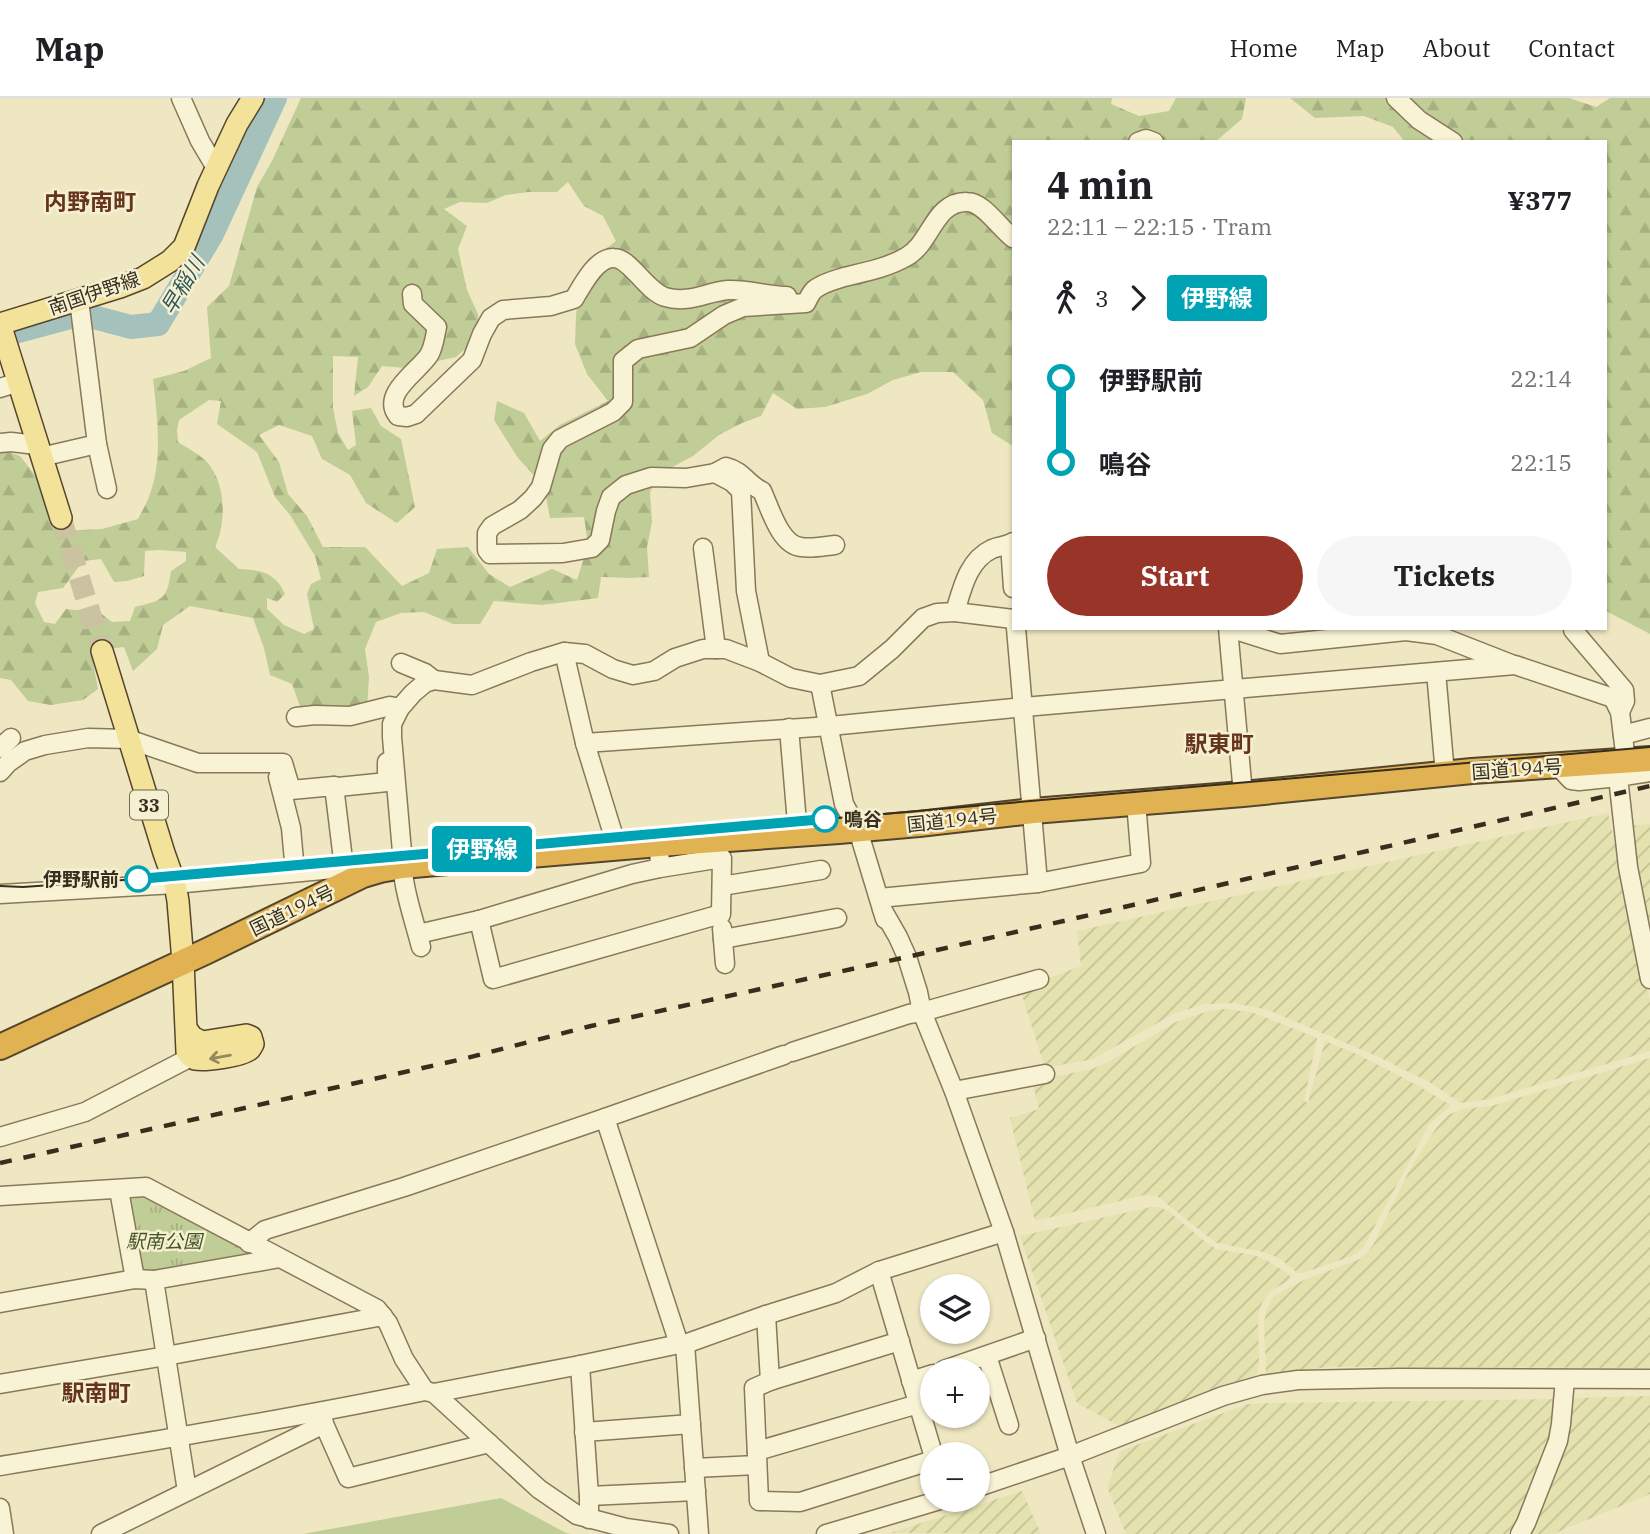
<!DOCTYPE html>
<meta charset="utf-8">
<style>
:root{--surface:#fff;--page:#f6f6f6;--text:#202124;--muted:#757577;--line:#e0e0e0;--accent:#993428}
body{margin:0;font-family:"IBM Plex Serif","Noto Sans JP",serif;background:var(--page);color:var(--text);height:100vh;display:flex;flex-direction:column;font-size:26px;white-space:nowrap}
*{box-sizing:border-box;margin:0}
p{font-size:23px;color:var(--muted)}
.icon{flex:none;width:38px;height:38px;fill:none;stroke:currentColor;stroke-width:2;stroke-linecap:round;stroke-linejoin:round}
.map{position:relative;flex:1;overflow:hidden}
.panel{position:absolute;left:1012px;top:42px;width:595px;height:490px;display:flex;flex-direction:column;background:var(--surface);border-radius:0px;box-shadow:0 2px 5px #0004}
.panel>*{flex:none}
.badge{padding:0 14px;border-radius:5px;font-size:24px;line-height:46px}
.fabs{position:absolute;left:920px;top:1176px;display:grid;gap:14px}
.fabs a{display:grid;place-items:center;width:70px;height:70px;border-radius:50%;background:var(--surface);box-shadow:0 2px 5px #0004;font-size:35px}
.map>.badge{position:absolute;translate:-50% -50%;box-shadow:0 0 0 4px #fff}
.legs{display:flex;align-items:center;gap:10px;height:77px;padding:0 35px;font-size:23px}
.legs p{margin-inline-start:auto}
.head{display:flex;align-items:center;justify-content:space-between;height:119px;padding:0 35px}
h1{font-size:38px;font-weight:700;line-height:52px}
.action{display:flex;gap:14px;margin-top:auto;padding:14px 35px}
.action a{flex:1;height:80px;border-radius:42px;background:var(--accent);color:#fff;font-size:28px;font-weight:700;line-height:80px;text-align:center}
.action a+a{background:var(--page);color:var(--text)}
ul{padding:0 35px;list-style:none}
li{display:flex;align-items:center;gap:24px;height:84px;font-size:26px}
li i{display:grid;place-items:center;width:10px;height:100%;margin:0 9px;background:currentColor}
li i::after{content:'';width:18px;height:18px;margin:-9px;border:5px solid;border-radius:50%;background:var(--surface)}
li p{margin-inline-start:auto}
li:first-child i{background:linear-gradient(#0000 50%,currentColor 0)}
li:last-child i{background:linear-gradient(currentColor 50%,#0000 0)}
header{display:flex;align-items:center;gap:42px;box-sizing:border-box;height:98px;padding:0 35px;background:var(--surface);border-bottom:2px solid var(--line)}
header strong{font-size:33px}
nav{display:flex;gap:38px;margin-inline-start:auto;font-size:24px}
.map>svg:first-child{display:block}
.farmland{fill:url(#farmland-furrows)}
.forest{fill:url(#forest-firs);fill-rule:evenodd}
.park{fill:url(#park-tufts)}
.pitch{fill:#c0cd96}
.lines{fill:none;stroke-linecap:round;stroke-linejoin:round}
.river{stroke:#a4c1bc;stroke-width:24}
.major-tunnel{stroke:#cac2a1;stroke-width:21;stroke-dasharray:21 10;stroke-linecap:butt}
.minor-casing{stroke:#897859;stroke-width:21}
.major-casing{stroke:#56452d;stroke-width:24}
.highway-casing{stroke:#56452d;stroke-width:28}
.minor{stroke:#f9f3d5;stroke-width:18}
.major{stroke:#f3e299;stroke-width:21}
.highway{stroke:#e0b251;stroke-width:24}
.tram{stroke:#382e1d;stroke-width:2}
.rail{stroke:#382e1d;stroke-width:4.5;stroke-dasharray:12 12;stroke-linecap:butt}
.oneway{stroke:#96885b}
.line-1-casing{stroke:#fff;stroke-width:16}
.line-1{stroke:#00a3b4;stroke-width:10}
.stop-1-dot{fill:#fff;stroke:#00a3b4;stroke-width:3.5}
.labels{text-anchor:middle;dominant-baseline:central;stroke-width:5;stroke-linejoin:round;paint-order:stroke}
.shield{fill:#f6f0d2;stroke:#716853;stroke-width:2}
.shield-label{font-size:18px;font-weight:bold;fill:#382e1d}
.street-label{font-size:19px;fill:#382e1d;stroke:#f6f0d2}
.stop-label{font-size:19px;font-weight:bold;fill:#382e1d;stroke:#f6f0d2;text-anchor:start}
.park-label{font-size:19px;font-style:italic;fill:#435523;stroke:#f6f0d2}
.water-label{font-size:21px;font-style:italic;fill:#2c5658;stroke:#f6f0d2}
.quarter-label{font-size:23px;font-weight:bold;fill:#66341c;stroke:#f6f0d2}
</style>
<header>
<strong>Map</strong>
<nav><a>Home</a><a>Map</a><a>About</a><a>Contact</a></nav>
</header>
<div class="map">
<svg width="1650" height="1436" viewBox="0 0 1650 1436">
<defs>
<pattern id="farmland-furrows" width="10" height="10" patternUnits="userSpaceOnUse" patternTransform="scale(1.75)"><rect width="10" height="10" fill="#e4e2af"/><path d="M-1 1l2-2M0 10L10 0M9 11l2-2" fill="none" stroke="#c4c296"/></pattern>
<pattern id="forest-firs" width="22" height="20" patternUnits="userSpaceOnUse" patternTransform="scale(1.75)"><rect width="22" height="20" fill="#c0cd96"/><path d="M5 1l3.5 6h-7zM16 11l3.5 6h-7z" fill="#a6b081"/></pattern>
<pattern id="park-tufts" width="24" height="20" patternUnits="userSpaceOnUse" patternTransform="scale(1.75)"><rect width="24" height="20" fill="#c0cd96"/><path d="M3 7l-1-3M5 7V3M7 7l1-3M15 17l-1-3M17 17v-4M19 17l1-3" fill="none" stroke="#a6b081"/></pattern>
</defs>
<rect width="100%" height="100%" fill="#efe7c2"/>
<!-- farmland -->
<g class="farmland">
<polygon points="1608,715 1650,902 1650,953 1490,1001 1460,1005 1431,985 1379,959 1268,912 1234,905 1205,906 1175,915 1093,961 1045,970 1020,891 1081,868 1077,833"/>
<polygon points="1650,726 1650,855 1629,728"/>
<polygon points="1225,911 1251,914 1262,918 1317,940 1304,1003 1308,1005 1325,943 1359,957 1417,987 1449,1006 1450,1009 1430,1025 1363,1150 1352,1158 1303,1175 1298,1175 1279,1160 1263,1154 1217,1145 1211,1141 1157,1098 1145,1097 1035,1123 1010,1020 1039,1011 1032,983 1092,971 1106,965 1176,924 1209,913"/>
<polygon points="1650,960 1650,1270 1328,1269 1266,1278 1264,1225 1267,1210 1274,1198 1304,1182 1360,1161 1367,1155 1373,1147 1412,1067 1437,1029 1448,1017 1463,1011 1491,1008"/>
<polygon points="1151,1109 1159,1109 1168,1113 1209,1147 1217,1151 1254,1157 1268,1163 1287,1175 1290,1178 1289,1182 1271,1193 1262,1205 1258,1218 1259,1267 1257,1278 1214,1291 1119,1328 1077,1305 1020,1138"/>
<polygon points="1650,1298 1650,1396 1553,1436 1529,1436 1561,1362 1572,1300"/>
<polygon points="1559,1301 1551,1346 1534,1387 1508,1436 1126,1436 1107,1389 1120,1353 1248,1306 1269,1305"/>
<polygon points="1022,1393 1041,1436 890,1435"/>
</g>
<!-- forest -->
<g class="forest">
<path d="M301,0H1112L1111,6L1139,18L1169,13L1176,0H1246L1242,21L1215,44H1013V348L992,335L983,302L953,274H921L893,282L867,296L825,309L797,311L773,295L761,318L742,325L719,337L693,358L663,374L650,394L652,424L647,449L649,479L630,480L601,479L598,500L542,507L494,503L480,526H453L424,514L401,515L376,524L365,551L369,579L367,611L351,614L330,607L301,611L292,586L270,577L264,550L253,520L190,508L163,527L157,551L133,573L124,549L91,553L98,591L83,602L51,607L28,603L11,582L0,580V351L20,358L38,381L60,433L102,431L138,421C142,413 147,405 150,396C163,360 157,318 153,281L184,273L211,260L207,209L229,188L257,89L272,63ZM568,84L584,108L603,118L616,143L593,160L579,189L576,218L575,246L587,276L608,303L560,327L540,343L524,315L497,303L494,322L518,360L544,388L550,420L584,419L588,447L577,482L552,471L510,489L489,476L468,449L437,451L429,475L402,488L365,449H323L307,418L288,396L279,364L259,337L279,327L312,338L322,361L350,377L366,405L397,425L415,409L401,341L381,328L371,310L352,313L356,347L348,352L338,335L333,310V258L358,259L354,298L368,289L382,268L406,270L456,259L479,239L478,216L467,192L458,151L467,128L444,111L460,104L487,105L506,97L528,94H557ZM209,302L221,303L217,326L257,354L275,399L290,417L315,458L321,481L311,486L307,496L314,531L304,536L284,527L267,511V500L277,504L285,496C275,474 261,472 239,471L215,449C227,424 226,384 206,363C199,356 187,350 178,344L177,332L179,322ZM159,452L186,454V463L171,473C167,502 163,502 135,509L130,523L112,524L99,514L66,511L55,526L44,524L35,505L38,494L63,490L83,463L101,461L114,484L127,483L144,478L145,453Z"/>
<polygon points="1290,0 1569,0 1596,9 1610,0 1650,0 1650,536 1608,514 1605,510 1605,44 1405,44 1393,29 1364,18 1315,20"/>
</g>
<!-- park -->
<polygon class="park" points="146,1099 250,1152 251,1160 144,1177 138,1171 128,1101"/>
<!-- pitch -->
<polygon class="pitch" points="501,1400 566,1435 572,1436 303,1436"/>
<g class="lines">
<!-- river -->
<polyline class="river" points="0,238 82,216 131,229 158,226 212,136 275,0"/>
<!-- major-tunnel -->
<polyline class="major-tunnel" points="61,420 102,553"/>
<defs>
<g id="minor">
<polyline points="181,0 200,43 216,70"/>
<polyline points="1396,0 1419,22 1453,44"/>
<polyline points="1138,44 1146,41 1154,44"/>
<path d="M412,196L413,206L437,229C435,237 434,249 429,257C419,273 380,296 398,318L407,319L416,316L472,262L482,236L491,220L503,212L551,208L574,201C582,188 596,159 614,160C630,160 646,193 665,199C689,206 706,194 728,192C748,191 768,198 787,198"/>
<polyline points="79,202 97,346 107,391"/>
<polyline points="0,290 19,284"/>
<polyline points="0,345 11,344 37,347"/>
<polyline points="41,359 97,346"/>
<path d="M715,375L726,369C743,373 747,386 762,393C770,410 780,447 801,449C812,451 824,448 835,447"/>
<polyline points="1010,446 1013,490"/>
<polyline points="703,450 716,551"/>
<polyline points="955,514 1013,521"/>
<polyline points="1016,530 1038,785"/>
<polyline points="1228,530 1243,696"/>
<polyline points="1229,530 1280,546 1406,533 1437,537 1511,566"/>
<polyline points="1573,532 1624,592 1625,603 1620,614"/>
<polyline points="564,554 585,645 617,749"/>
<path d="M760,564L746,493L741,393L732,384L715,375L686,380L651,379L626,387L611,399L606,413L600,442L592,450L563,455L490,456L487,452V435L492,428L520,412L533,400L541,389L552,351L560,341L613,314L623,304V263L638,251L690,240L724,217L743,209L806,205C808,201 811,195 814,192C822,185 835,182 844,179C865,174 887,170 906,159C931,146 934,103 967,104C984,104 1000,131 1013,140"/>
<polyline points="401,565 425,575 434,582"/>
<polyline points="1436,574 1445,676"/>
<polyline points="820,586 844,706 858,732 885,821"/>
<polyline points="296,619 315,617 350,618 390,608 400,610"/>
<polyline points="789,630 798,737"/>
<polyline points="1623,637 1650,630"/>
<polyline points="585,645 830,628 1024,609 1515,567 1613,600 1620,614 1626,663"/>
<polyline points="0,650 11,640"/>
<polyline points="1558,668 1571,682 1579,683 1618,679"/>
<polyline points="0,674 8,665 25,653 45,647 88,640 128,641 198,665 283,665 291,692 334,688 344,770"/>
<polyline points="1650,674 1618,679 1628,769 1650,881"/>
<polyline points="278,679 291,730 295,774"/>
<polyline points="334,688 338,689 387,684 387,664"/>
<polyline points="659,746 660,770 722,760 721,816 493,881 479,822 632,776 660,770"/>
<polyline points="722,788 821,772"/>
<polyline points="0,796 175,786 344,770 353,773"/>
<polyline points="879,800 1038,785 1141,765 1136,704"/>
<polyline points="882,811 898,839 907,859 918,894 922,914 954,993 1004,1134 1070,1358 1096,1436"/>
<polyline points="722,830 725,866"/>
<polyline points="418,836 479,822"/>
<polyline points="723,841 837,820"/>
<path d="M421,849C413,818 401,786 402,754L392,639V626L400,610L413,595L425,585L434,582L472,587L531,564L564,554L585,556L613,571L633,577L654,573L675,560L703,551H726L760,564L791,580L820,586L859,578L892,551L923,520L937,515L955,514C962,491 968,462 992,451C999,448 1007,448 1013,444"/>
<polyline points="792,954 909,916 922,914 1039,881"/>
<polyline points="954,993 1045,976"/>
<polyline points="605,1020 784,957"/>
<polyline points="0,1039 85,1014 191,959"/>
<polyline points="119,1092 135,1181"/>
<polyline points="0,1098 146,1089 377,1211 388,1225 404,1261 425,1293"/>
<polyline points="249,1145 265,1132 404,1089 605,1020 679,1246"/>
<polyline points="879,1173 933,1356"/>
<polyline points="154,1182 187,1393"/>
<polyline points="0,1205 135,1181 154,1182 280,1160"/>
<polyline points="766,1217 770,1283 754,1290 759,1403 800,1404 933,1362"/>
<polyline points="685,1246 766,1217 836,1195 879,1173 1004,1134"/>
<polyline points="987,1258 1009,1327"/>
<polyline points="580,1267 589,1398 589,1421"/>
<polyline points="944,1272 1036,1240"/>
<polyline points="770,1283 900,1243"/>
<polyline points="911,1283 933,1276"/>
<polyline points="0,1286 166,1258 383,1218"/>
<polyline points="434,1295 539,1391 577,1417 626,1430 669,1436"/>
<polyline points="322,1314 324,1326 348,1380 489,1345"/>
<polyline points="584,1334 691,1326"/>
<polyline points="757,1353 918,1306"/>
<path d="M0,1368C142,1345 284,1322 425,1293L434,1295L580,1267L679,1246H685L699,1436"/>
<polyline points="694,1370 757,1367"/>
<polyline points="978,1389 1070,1358 1223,1298 1262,1287 1298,1282 1400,1280 1650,1281"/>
<polyline points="589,1398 696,1393"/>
<polyline points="0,1410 4,1436"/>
<polyline points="101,1436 324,1326"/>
<polyline points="826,1436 940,1402"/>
<polyline points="1520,1436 1526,1425 1558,1343 1561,1326 1565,1281"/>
</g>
<g id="major">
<polyline points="0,226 120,189 143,180 170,163 184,149 208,88 237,26 253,0"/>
<polyline points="0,226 61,420"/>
<path d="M102,553L164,755L175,786L178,803L183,864L187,954C190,958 190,959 195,961C204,963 244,958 250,951C251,950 252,948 253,946L251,939L246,937L202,944L192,939L186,930"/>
</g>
<polyline id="highway" points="0,949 207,853 363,777 380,772 402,768 659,746 839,733 919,726 1033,713 1243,696 1472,673 1650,661"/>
</defs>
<!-- minor casing -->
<use href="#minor" class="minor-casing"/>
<!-- major casing -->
<use href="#major" class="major-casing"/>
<!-- highway casing -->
<use href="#highway" class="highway-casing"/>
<!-- minor -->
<use href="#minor" class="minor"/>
<!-- major -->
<use href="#major" class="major"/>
<!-- highway -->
<use href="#highway" class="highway"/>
<!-- tram -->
<polyline class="tram" points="0,788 23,789 138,781 1650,649"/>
<!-- rail -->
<polyline class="rail" points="0,1065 467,960 591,928 907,859 1650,688"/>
</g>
<!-- one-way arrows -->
<defs><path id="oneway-shaft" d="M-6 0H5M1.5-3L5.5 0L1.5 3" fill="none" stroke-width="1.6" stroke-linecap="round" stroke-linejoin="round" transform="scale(1.75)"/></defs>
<use class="oneway" href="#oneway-shaft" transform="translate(220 959) rotate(170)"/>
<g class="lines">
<defs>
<polyline id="line-1" points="138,781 825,721"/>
</defs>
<!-- line-1 casing -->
<use href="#line-1" class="line-1-casing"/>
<!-- line-1 -->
<use href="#line-1" class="line-1"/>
</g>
<!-- markers -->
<g class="stop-1-dot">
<circle cx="825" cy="721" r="12"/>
<circle cx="138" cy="781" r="12"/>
</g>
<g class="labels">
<!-- shield labels -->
<rect class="shield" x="130" y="692.5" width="38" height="29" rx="5"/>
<g class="shield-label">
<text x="149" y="707">33</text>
</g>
<!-- street labels -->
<g class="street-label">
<text transform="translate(94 195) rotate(-19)">南国伊野線</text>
<text transform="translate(1517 671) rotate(-4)">国道194号</text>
<text transform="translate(952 722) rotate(-6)">国道194号</text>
<text transform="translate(292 812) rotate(-26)">国道194号</text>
</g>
<!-- stop labels -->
<g class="stop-label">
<text x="844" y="721">鳴谷</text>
<text x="119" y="781" text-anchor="end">伊野駅前</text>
</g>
<!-- park labels -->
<g class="park-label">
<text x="164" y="1143">駅南公園</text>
</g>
<!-- water labels -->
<g class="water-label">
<text transform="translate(182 187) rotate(-59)">早稲川</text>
</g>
<!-- quarter labels -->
<g class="quarter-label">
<text x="90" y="103">内野南町</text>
<text x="1219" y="645">駅東町</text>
<text x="96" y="1294">駅南町</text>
</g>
</g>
</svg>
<div class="fabs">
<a><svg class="icon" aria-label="layers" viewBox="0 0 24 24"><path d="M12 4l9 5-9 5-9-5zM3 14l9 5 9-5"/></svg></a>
<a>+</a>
<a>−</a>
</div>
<b class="badge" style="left:482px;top:751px;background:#00a3b4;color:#fff">伊野線</b>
<section class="panel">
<div class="head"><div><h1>4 min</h1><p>22:11 – 22:15 · Tram</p></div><b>¥377</b></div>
<div class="legs"><svg class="icon" aria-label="walk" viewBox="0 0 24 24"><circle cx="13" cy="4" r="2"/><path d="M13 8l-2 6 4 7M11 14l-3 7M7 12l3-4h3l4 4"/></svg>3<svg class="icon" aria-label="forward" viewBox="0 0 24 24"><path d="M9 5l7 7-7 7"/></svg><b class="badge" style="background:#00a3b4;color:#fff">伊野線</b></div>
<ul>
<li><i style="color:#00a3b4"></i><b>伊野駅前</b><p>22:14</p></li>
<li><i style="color:#00a3b4"></i><b>鳴谷</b><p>22:15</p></li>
</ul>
<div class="action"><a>Start</a><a>Tickets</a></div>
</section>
</div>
